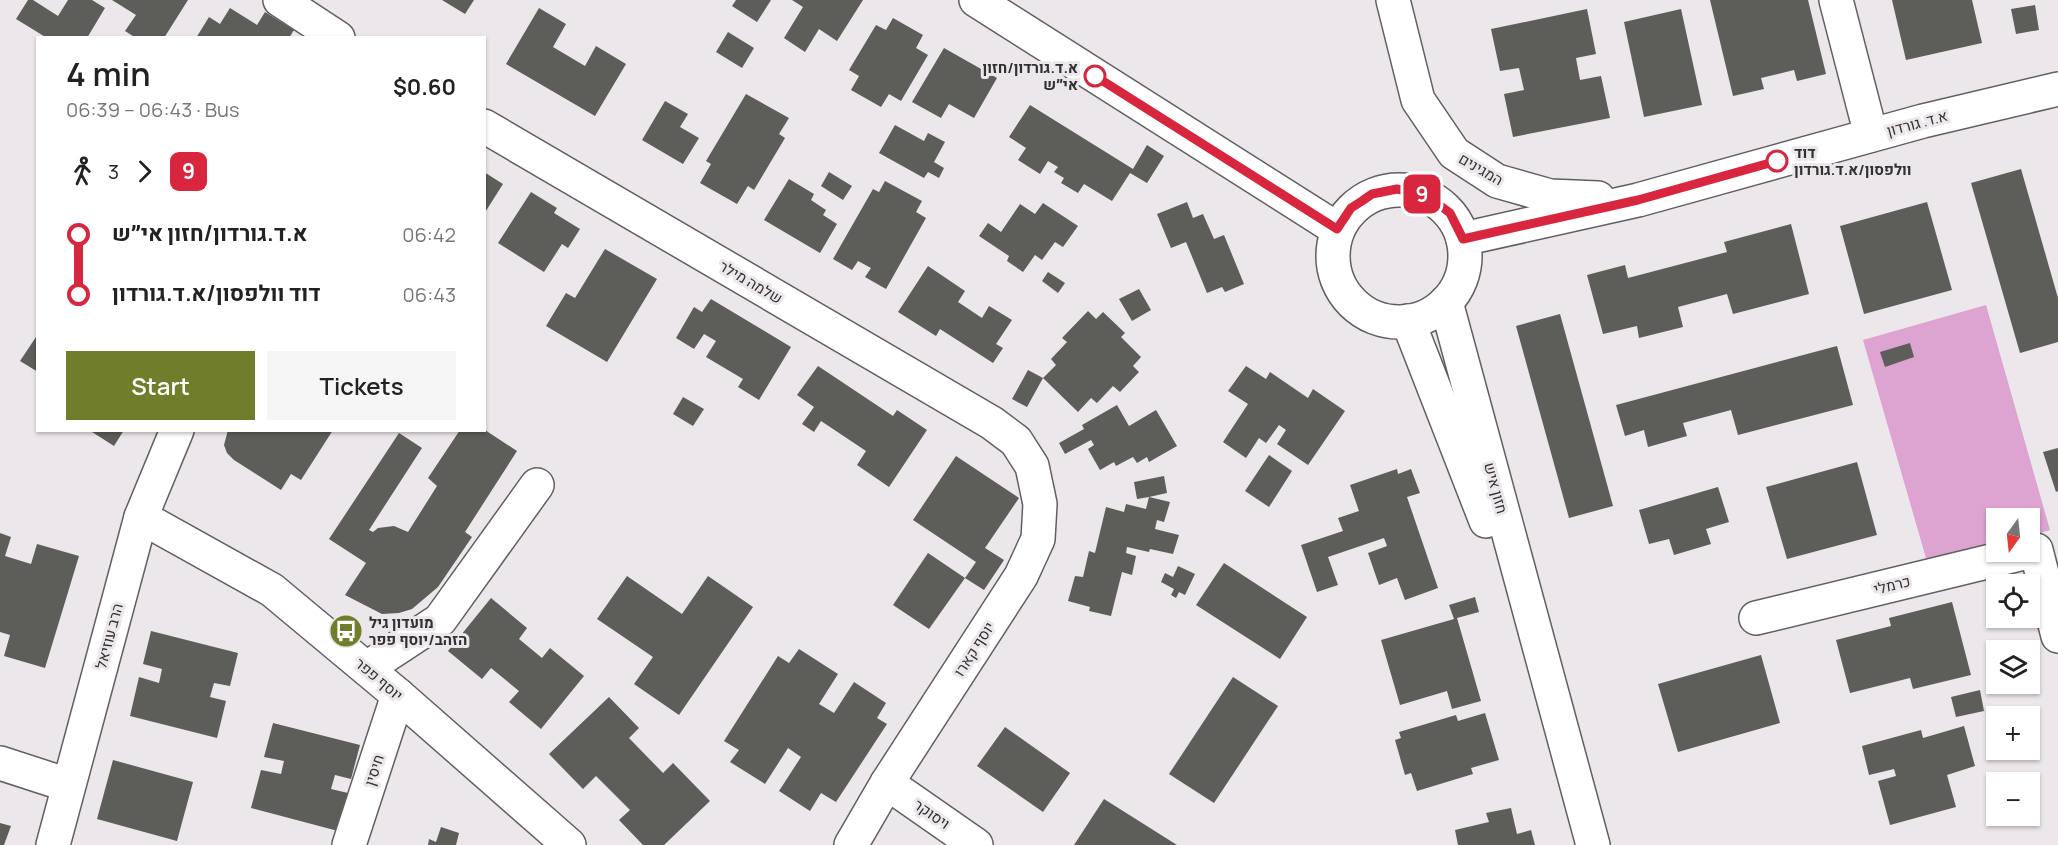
<!DOCTYPE html>
<meta charset="utf-8">
<style>
:root{--surface:#fff;--page:#f6f6f6;--text:#222;--muted:#767676;--accent:#707e2b}
body{margin:0;font-family:Manrope,Heebo,sans-serif;background:var(--page);color:var(--text);height:100vh;display:flex;flex-direction:column;font-size:22px;white-space:nowrap}
*{box-sizing:border-box;margin:0}
p{font-size:20px;color:var(--muted)}
.icon{flex:none;width:33px;height:33px;fill:none;stroke:currentColor;stroke-width:2;stroke-linecap:round;stroke-linejoin:round}
.map{position:relative;flex:1;overflow:hidden}
.side{position:absolute;left:36px;top:36px;width:450px;height:396px;display:flex;flex-direction:column;background:var(--surface);border-radius:0px;box-shadow:0 2px 4px #0004}
.side>*{flex:none}
.badge{padding:0 12px;border-radius:9px;font-size:21px;line-height:39px}
.needle{width:39px;rotate:195deg}
.fabs{position:absolute;left:1986px;top:508px;display:grid;gap:12px}
.fabs a{display:grid;place-items:center;width:54px;height:54px;border-radius:0px;background:var(--surface);box-shadow:0 2px 4px #0004;font-size:30px}
.map>.badge{position:absolute;translate:-50% -50%;box-shadow:0 0 0 3px #fff}
.legs{display:flex;align-items:center;gap:9px;height:66px;padding:0 30px;font-size:20px}
.legs p{margin-inline-start:auto}
.summary{display:flex;align-items:center;justify-content:space-between;height:102px;padding:0 30px}
h1{font-size:33px;font-weight:600;line-height:45px}
.cta{display:flex;gap:12px;margin-top:auto;padding:12px 30px}
.cta a{flex:1;height:69px;border-radius:0px;background:var(--accent);color:#fff;font-size:24px;font-weight:600;line-height:69px;text-align:center}
.cta a+a{background:var(--page);color:var(--text)}
ul{padding:0 30px;list-style:none}
li{display:flex;align-items:center;gap:21px;height:60px;font-size:22px}
li i{display:grid;place-items:center;width:9px;height:100%;margin:0 8px;background:currentColor}
li i::after{content:'';width:15px;height:15px;margin:-8px;border:4px solid;border-radius:50%;background:var(--surface)}
li p{margin-inline-start:auto}
li:first-child i{background:linear-gradient(#0000 50%,currentColor 0)}
li:last-child i{background:linear-gradient(currentColor 50%,#0000 0)}
.map>svg:first-child{display:block}
.green{fill:#dda3d1}
.building{fill:#5d5d5a}
.lines{fill:none;stroke-linecap:round;stroke-linejoin:round}
.minor-casing{stroke:#625f61;stroke-width:36}
.minor{stroke:#fff;stroke-width:33}
.line-1-casing{stroke:#fff;stroke-width:14}
.line-1{stroke:#d7263d;stroke-width:9}
.stop-1-dot{fill:#fff;stroke:#d7263d;stroke-width:3}
.labels{text-anchor:middle;dominant-baseline:central;stroke-width:6;stroke-linejoin:round;paint-order:stroke}
.stop-label{font-size:15px;font-weight:bold;fill:#323132;stroke:#ebe7ea;text-anchor:end}
.street-label{font-size:15px;fill:#323132;stroke:#ebe7ea}
.poi-label{font-size:15px;font-weight:bold;fill:#323132;stroke:#ebe7ea;text-anchor:start}
</style>
<div class="map">
<svg width="2058" height="845" viewBox="0 0 2058 845">
<rect width="100%" height="100%" fill="#ebe7ea"/>
<!-- green -->
<polygon class="green" points="1986,305 2050,530 2030,536 2030,519 1996,519 1996,545 1928,565 1863,340"/>
<!-- building -->
<g class="building">
<polygon points="28,0 33,0 58,16 68,0 92,0 105,8 87,38 47,38 16,19"/>
<polygon points="112,0 188,0 164,38 136,38 125,31 136,15"/>
<polygon points="442,0 474,0 465,14"/>
<polygon points="736,0 771,0 757,22 732,6"/>
<polygon points="792,0 863,0 837,41 819,29 805,52 784,38 803,7"/>
<polygon points="1710,0 1808,0 1826,74 1797,81 1794,70 1761,78 1764,89 1733,96"/>
<polygon points="1892,0 1972,0 1982,43 1906,60"/>
<polygon points="2035,5 2039,30 2016,34 2011,9"/>
<polygon points="230,8 257,25 265,12 294,30 289,38 196,38 209,17 220,24"/>
<polygon points="539,8 566,24 553,47 585,66 596,46 626,64 595,116 506,64"/>
<polygon points="1587,9 1596,54 1576,58 1580,80 1601,76 1610,118 1513,137 1504,94 1524,90 1519,68 1500,71 1491,29"/>
<polygon points="1681,9 1702,105 1644,117 1624,22"/>
<polygon points="893,18 923,35 916,48 928,55 901,101 889,94 881,107 851,90 859,76 849,70 876,25 886,30"/>
<polygon points="728,32 754,48 742,68 716,52"/>
<polygon points="944,48 997,78 974,118 949,104 941,118 912,102"/>
<polygon points="746,94 789,118 779,134 785,138 754,190 748,186 737,204 700,183 711,164 706,161"/>
<polygon points="665,101 688,114 680,127 699,138 683,164 642,140"/>
<polygon points="1030,105 1133,169 1147,145 1164,156 1147,183 1130,173 1112,201 1084,184 1078,193 1061,183 1064,178 1054,172 1058,167 1048,161 1040,174 1018,160 1026,148 1009,137"/>
<polygon points="895,125 924,141 928,133 945,142 934,162 944,168 939,178 928,172 924,178 879,153"/>
<polygon points="2021,169 2058,298 2058,342 2020,353 1971,183"/>
<polygon points="484,172 503,184 484,214"/>
<polygon points="829,172 852,186 843,200 821,186"/>
<polygon points="789,179 814,194 811,200 826,210 823,215 837,224 820,253 764,220"/>
<polygon points="885,181 922,201 916,212 926,218 886,289 865,277 871,268 858,261 852,270 833,259 873,189 879,192"/>
<polygon points="531,192 557,208 554,213 580,229 568,248 562,244 544,272 498,243"/>
<polygon points="1187,202 1193,218 1203,214 1214,239 1224,235 1244,284 1225,292 1222,287 1207,293 1186,242 1171,248 1157,214"/>
<polygon points="1927,202 1952,290 1864,314 1840,226"/>
<polygon points="1043,203 1078,226 1063,247 1055,242 1042,260 1035,255 1023,272 1007,261 1009,256 979,236 988,223 1001,232 1020,204 1035,214"/>
<polygon points="1791,224 1809,294 1733,314 1727,294 1678,307 1683,327 1639,338 1637,326 1603,334 1587,275 1625,265 1628,278 1727,252 1724,242"/>
<polygon points="605,249 657,279 607,362 546,326 566,293 575,298"/>
<polygon points="928,266 965,291 958,302 982,318 989,306 1012,320 996,344 1003,348 993,363 940,329 936,336 898,312"/>
<polygon points="1048,272 1065,283 1058,293 1042,281"/>
<polygon points="1139,289 1151,310 1132,321 1119,299"/>
<polygon points="711,299 791,347 759,400 738,387 743,379 706,357 716,341 704,334 694,349 676,338 694,307 702,312"/>
<polygon points="1088,311 1096,319 1103,312 1125,333 1121,337 1141,357 1133,366 1139,372 1120,392 1113,386 1097,403 1091,398 1078,412 1043,378 1027,407 1012,399 1028,370 1043,378 1056,365 1051,359 1067,342 1062,338"/>
<polygon points="1560,314 1613,506 1569,518 1516,326"/>
<polygon points="38,334 38,372 20,361"/>
<polygon points="1910,343 1914,357 1885,367 1880,352"/>
<polygon points="1837,346 1853,405 1738,435 1731,410 1683,423 1687,436 1648,447 1644,430 1625,436 1616,405"/>
<polygon points="818,366 893,416 897,410 927,430 889,487 857,465 866,451 821,421 814,432 802,424 814,407 797,395"/>
<polygon points="1246,366 1266,379 1270,372 1308,398 1313,389 1345,411 1308,465 1277,444 1286,430 1279,425 1266,443 1259,438 1246,458 1223,442 1248,404 1228,391"/>
<polygon points="683,397 704,409 693,426 673,414"/>
<polygon points="1117,405 1129,426 1156,410 1177,446 1149,462 1147,457 1137,463 1133,457 1116,466 1114,462 1100,470 1088,449 1094,445 1091,440 1065,454 1059,443 1084,429 1082,425"/>
<polygon points="89,430 124,430 114,446"/>
<polygon points="228,430 333,430 301,480 291,474 281,490 234,460 227,453 224,445"/>
<polygon points="460,430 485,430 517,451 465,532 472,537 438,587 412,609 399,613 382,614 345,595 366,563 329,539 399,433 422,448 369,530 373,532 378,528 394,526 408,532 437,486 428,478"/>
<polygon points="2058,448 2058,491 2056,492 2043,452"/>
<polygon points="1269,455 1292,471 1269,507 1245,491"/>
<polygon points="956,456 1019,498 985,548 1004,560 984,590 965,578 976,562 913,520"/>
<polygon points="1857,462 1877,535 1787,559 1766,487"/>
<polygon points="1397,469 1398,474 1411,469 1420,493 1407,497 1438,588 1405,600 1397,578 1379,585 1368,553 1387,546 1384,538 1328,557 1338,585 1317,592 1301,545 1343,531 1338,518 1359,511 1350,485"/>
<polygon points="1164,476 1167,493 1149,497 1170,502 1164,522 1157,520 1155,529 1179,535 1173,554 1150,549 1149,552 1127,547 1126,553 1136,556 1132,575 1122,572 1111,616 1089,611 1090,607 1068,601 1075,576 1083,577 1089,551 1095,553 1106,507 1124,512 1126,504 1146,509 1149,497 1137,499 1134,482"/>
<polygon points="1718,487 1729,522 1706,529 1711,544 1674,555 1669,539 1649,544 1639,510"/>
<polygon points="0,533 11,537 5,556 31,564 37,544 79,556 45,668 4,656 10,635 0,632"/>
<polygon points="928,553 965,578 929,629 893,605"/>
<polygon points="1224,563 1307,617 1280,659 1196,605"/>
<polygon points="1178,566 1195,574 1185,595 1179,592 1176,598 1171,595 1174,589 1161,582 1165,573 1173,577"/>
<polygon points="627,576 682,614 708,576 753,607 679,715 634,684 653,657 597,619"/>
<polygon points="1475,597 1479,612 1457,618 1481,701 1452,709 1447,691 1400,705 1381,640 1454,619 1449,605"/>
<polygon points="491,598 527,628 519,639 542,658 550,648 584,676 541,729 509,702 519,691 491,668 482,679 448,651"/>
<polygon points="1952,602 1971,675 1913,689 1910,678 1850,693 1836,640 1891,626 1889,618"/>
<polygon points="151,631 238,653 230,686 214,683 210,697 226,701 217,738 130,716 139,677 159,683 162,669 143,664"/>
<polygon points="799,649 838,674 819,704 834,713 854,682 886,703 877,718 887,724 836,802 821,793 810,811 779,791 801,757 788,748 765,784 730,762 739,750 724,741 778,656 789,663"/>
<polygon points="1761,655 1780,723 1678,752 1658,684"/>
<polygon points="1233,677 1278,706 1214,803 1169,774"/>
<polygon points="1980,690 1984,711 1956,717 1951,697"/>
<polygon points="609,697 639,728 629,738 663,773 673,763 710,801 664,845 643,845 619,820 630,810 596,776 583,789 549,754"/>
<polygon points="1485,713 1499,760 1471,768 1473,774 1417,791 1411,773 1405,775 1395,740 1401,738 1399,732 1456,715 1458,721"/>
<polygon points="273,723 360,745 351,779 335,775 331,789 348,793 338,831 251,808 261,770 281,774 284,761 264,757"/>
<polygon points="1964,726 1975,766 1947,775 1956,807 1890,825 1878,781 1896,776 1894,769 1869,775 1862,746 1921,730 1923,738"/>
<polygon points="1005,727 1070,773 1043,812 977,766"/>
<polygon points="113,760 193,782 177,841 97,819"/>
<polygon points="1104,799 1177,845 1074,845"/>
<polygon points="1511,808 1517,834 1531,830 1535,845 1458,845 1455,830 1489,822 1486,813"/>
<polygon points="0,823 11,826 4,845 0,845"/>
<polygon points="441,827 459,833 456,845 428,845 429,839 436,842"/>
</g>
<g class="lines">
<defs>
<g id="minor">
<polyline points="280,0 338,38"/>
<polyline points="976,0 1337,229"/>
<polyline points="1393,0 1418,100 1454,153 1497,181 1550,196 1598,198"/>
<polyline points="1836,0 1871,135"/>
<polyline points="484,126 992,423 1016,441 1032,466 1040,504 1038,539 1021,576 887,783 851,845"/>
<circle cx="1399" cy="256" r="66"/>
<polyline points="1463,239 1638,200 1923,121 2058,89"/>
<polyline points="1446,302 1593,845"/>
<polyline points="1408,321 1486,521"/>
<polyline points="141,517 272,590 398,695 569,845"/>
<polyline points="2036,550 2058,636"/>
<polyline points="1756,618 2028,552"/>
<polyline points="367,668 440,620 537,485"/>
<polyline points="0,763 68,785"/>
<polyline points="887,783 976,845"/>
<polyline points="53,845 141,517 177,430"/>
<polyline points="349,845 398,695"/>
</g>
</defs>
<!-- minor casing -->
<use href="#minor" class="minor-casing"/>
<!-- minor -->
<use href="#minor" class="minor"/>
</g>
<g class="lines">
<defs>
<polyline id="line-1" points="1095,76 1337,229 1351,208 1362,201 1372,194 1397,189 1426,195 1450,213 1463,239 1638,200 1777,161"/>
</defs>
<!-- line-1 casing -->
<use href="#line-1" class="line-1-casing"/>
<!-- line-1 -->
<use href="#line-1" class="line-1"/>
</g>
<!-- icons -->
<defs>
<symbol id="bus-disc" viewBox="-11 -11 22 22"><circle r="9.5" fill="#707e2b" stroke="#ebe7ea"/><path d="M-5-6H5V4H4V6H2V4H-2V6H-4V4H-5ZM-3.5-4V0h7V-4ZM-3.5 1.2v1.5H-2V1.2ZM2 1.2v1.5H3.5V1.2Z" fill="#fff"/></symbol>
</defs>
<g fill-rule="evenodd">
<use href="#bus-disc" x="327" y="612" width="38" height="38"/>
</g>
<!-- markers -->
<g class="stop-1-dot">
<circle cx="1095" cy="76" r="10"/>
<circle cx="1777" cy="161" r="10"/>
</g>
<g class="labels">
<!-- stop labels -->
<g class="stop-label">
<text x="1078" y="67">א.ד.גורדון/חזון<tspan x="1078" dy="17">אי״ש</tspan></text>
<text x="1794" y="152" text-anchor="start">דוד<tspan x="1794" dy="17">וולפסון/א.ד.גורדון</tspan></text>
</g>
<!-- street labels -->
<g class="street-label">
<text transform="translate(1917 123) rotate(-15)">א.ד. גורדון</text>
<text transform="translate(1481 169) rotate(30)">המגינים</text>
<text transform="translate(751 282) rotate(30)">שלמה מילר</text>
<text transform="translate(1496 488) rotate(75)">חזון איש</text>
<text transform="translate(1892 585) rotate(-14)">כרמלי</text>
<text transform="translate(109 636) rotate(-75)">הרב עוזיאל</text>
<text transform="translate(974 649) rotate(-57)">יוסף קארו</text>
<text transform="translate(379 679) rotate(40)">יוסף פפר</text>
<text transform="translate(374 770) rotate(-72)">חיסין</text>
<text transform="translate(932 814) rotate(35)">ויסוקר</text>
</g>
<!-- poi labels -->
<g class="poi-label">
<text x="369" y="622">מועדון גיל<tspan x="369" dy="17">הזהב/יוסף פפר</tspan></text>
</g>
</g>
</svg>
<div class="fabs">
<a><svg class="needle" viewBox="-14 -14 28 28"><path d="M0-13l5 13h-10z" fill="#e53935"/><path d="M0 13l5-13h-10z" fill="#767676"/></svg></a>
<a><svg class="icon" aria-label="locate" viewBox="0 0 24 24"><circle cx="12" cy="12" r="6"/><path d="M12 2v4M12 18v4M2 12h4M18 12h4"/></svg></a>
<a><svg class="icon" aria-label="layers" viewBox="0 0 24 24"><path d="M12 4l9 5-9 5-9-5zM3 14l9 5 9-5"/></svg></a>
<a>+</a>
<a>−</a>
</div>
<b class="badge" style="left:1422px;top:194px;background:#d7263d;color:#fff">9</b>
<section class="side">
<div class="summary"><div><h1>4 min</h1><p>06:39 – 06:43 · Bus</p></div><b>$0.60</b></div>
<div class="legs"><svg class="icon" aria-label="walk" viewBox="0 0 24 24"><circle cx="13" cy="4" r="2"/><path d="M13 8l-2 6 4 7M11 14l-3 7M7 12l3-4h3l4 4"/></svg>3<svg class="icon" aria-label="forward" viewBox="0 0 24 24"><path d="M9 5l7 7-7 7"/></svg><b class="badge" style="background:#d7263d;color:#fff">9</b></div>
<ul>
<li><i style="color:#d7263d"></i><b>א.ד.גורדון/חזון אי״ש</b><p>06:42</p></li>
<li><i style="color:#d7263d"></i><b>דוד וולפסון/א.ד.גורדון</b><p>06:43</p></li>
</ul>
<div class="cta"><a>Start</a><a>Tickets</a></div>
</section>
</div>
